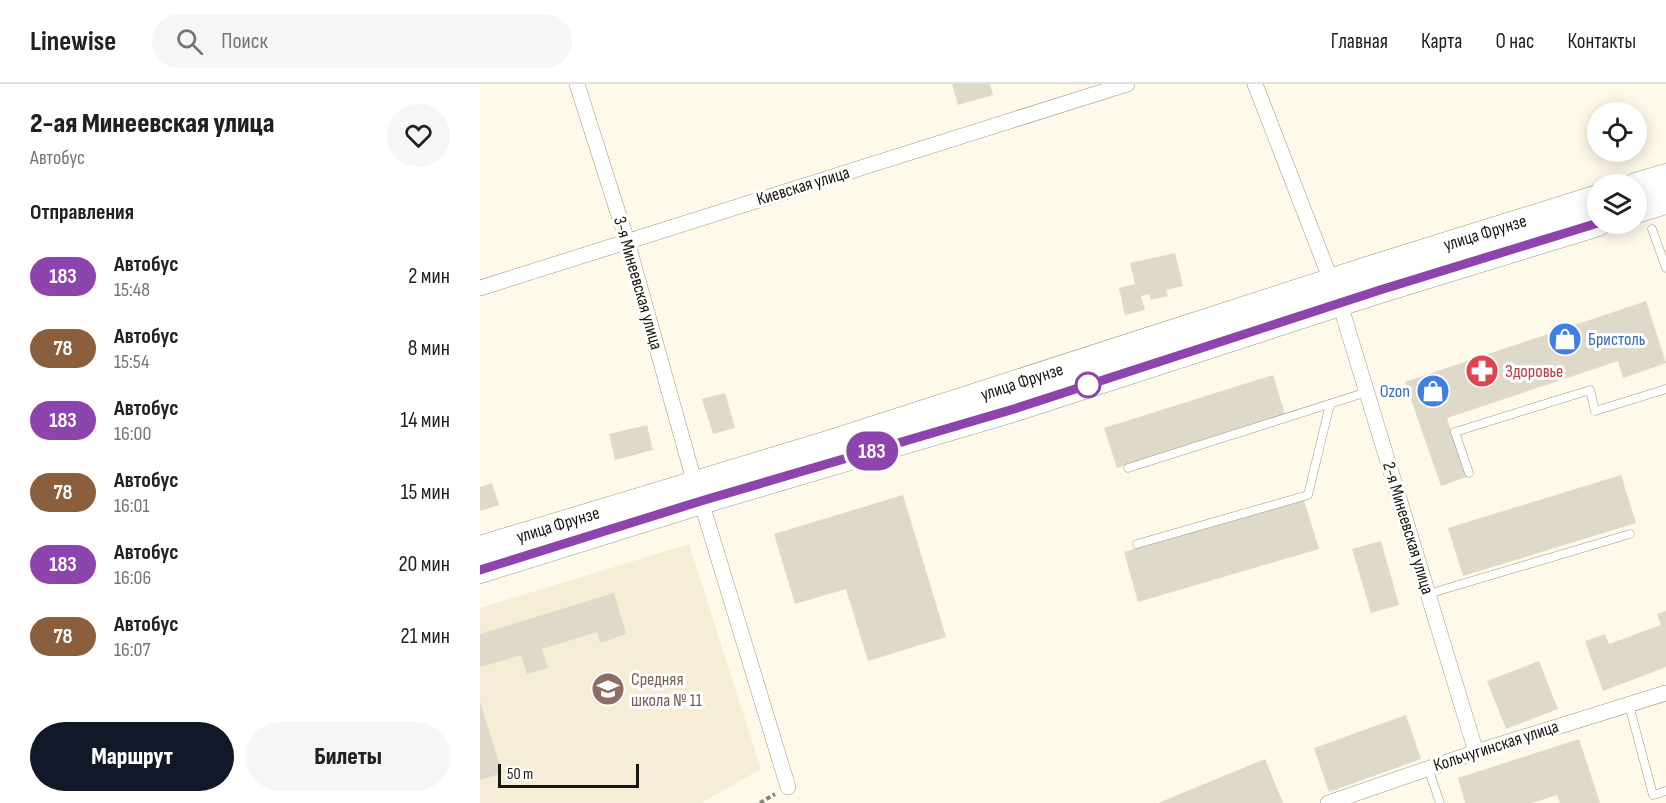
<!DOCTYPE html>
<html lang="ru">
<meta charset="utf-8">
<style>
:root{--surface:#fff;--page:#f6f6f6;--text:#202124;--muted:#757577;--line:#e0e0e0;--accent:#111827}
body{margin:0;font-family:"Sofia Sans Condensed",sans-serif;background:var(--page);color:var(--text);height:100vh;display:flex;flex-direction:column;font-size:22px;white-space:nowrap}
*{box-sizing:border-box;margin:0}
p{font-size:20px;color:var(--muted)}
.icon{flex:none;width:33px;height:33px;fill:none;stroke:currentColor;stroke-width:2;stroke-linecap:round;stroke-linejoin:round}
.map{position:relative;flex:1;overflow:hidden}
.drawer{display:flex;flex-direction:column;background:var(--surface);width:480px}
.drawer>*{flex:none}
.badge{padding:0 12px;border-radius:20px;font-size:21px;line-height:39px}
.buttons{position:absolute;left:1107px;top:18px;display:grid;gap:12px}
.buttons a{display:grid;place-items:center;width:60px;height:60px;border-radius:50%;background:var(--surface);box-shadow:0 3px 15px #0003;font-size:30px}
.scale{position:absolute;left:18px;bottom:15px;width:141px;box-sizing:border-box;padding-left:6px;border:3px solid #191711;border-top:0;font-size:16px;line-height:21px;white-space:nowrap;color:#191711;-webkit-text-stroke:4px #fff;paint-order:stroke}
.map>.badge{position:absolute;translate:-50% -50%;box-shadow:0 0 0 3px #fff}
h2{padding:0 30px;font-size:22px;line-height:54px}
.round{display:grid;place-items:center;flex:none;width:63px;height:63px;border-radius:32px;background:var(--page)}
.overview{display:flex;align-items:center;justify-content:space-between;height:102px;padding:0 30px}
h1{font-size:28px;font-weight:800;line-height:45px}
.action{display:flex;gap:12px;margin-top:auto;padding:12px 30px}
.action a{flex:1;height:69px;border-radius:36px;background:var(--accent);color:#fff;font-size:24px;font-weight:800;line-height:69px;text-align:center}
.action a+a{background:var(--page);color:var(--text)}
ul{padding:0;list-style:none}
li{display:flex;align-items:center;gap:18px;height:72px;padding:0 30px}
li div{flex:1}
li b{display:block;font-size:22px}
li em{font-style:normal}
li .badge{min-width:66px;font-weight:700;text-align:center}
header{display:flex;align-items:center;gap:36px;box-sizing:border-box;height:84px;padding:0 30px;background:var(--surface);border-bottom:2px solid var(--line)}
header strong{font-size:28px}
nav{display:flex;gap:33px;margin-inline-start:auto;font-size:21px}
.search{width:420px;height:54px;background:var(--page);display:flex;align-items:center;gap:15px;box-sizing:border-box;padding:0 21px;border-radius:33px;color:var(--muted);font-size:22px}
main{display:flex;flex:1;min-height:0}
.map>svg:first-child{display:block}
.built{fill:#f5edd6}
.building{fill:#ded9c9}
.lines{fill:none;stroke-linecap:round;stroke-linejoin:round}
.service-casing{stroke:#9d9789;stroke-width:9}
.minor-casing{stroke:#9d9789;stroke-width:16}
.trunk-casing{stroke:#9d9789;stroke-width:27}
.path{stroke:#878479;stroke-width:4;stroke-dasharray:4.5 3;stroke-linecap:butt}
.service{stroke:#fff;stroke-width:8}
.minor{stroke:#fff;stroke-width:15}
.trunk{stroke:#fff;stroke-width:26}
.line-casing{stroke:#fff;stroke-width:14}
.line{stroke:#8e44ad;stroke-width:9}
.stop-dot{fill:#fff;stroke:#8e44ad;stroke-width:3}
.labels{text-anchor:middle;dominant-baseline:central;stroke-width:6;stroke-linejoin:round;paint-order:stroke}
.street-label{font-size:18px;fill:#191711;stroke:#fff}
.shop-label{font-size:18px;fill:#366cbe;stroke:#fff;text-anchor:start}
.health-label{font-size:18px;fill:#be3a42;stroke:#fff;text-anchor:start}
.education-label{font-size:18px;fill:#785e54;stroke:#fff;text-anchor:start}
</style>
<header>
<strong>Linewise</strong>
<div class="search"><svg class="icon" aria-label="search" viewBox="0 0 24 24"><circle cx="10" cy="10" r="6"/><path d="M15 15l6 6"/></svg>Поиск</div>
<nav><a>Главная</a><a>Карта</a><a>О нас</a><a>Контакты</a></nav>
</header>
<main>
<section class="drawer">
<div class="overview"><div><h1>2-ая Минеевская улица</h1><p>Автобус</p></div><a class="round"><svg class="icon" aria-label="heart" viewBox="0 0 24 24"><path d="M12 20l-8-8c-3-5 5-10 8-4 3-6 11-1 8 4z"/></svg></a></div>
<h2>Отправления</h2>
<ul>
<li><span class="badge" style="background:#8e44ad;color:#fff">183</span><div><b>Автобус</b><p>15:48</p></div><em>2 мин</em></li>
<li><span class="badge" style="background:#8b5e3c;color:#fff">78</span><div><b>Автобус</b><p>15:54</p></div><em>8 мин</em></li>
<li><span class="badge" style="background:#8e44ad;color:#fff">183</span><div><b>Автобус</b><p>16:00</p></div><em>14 мин</em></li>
<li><span class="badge" style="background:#8b5e3c;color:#fff">78</span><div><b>Автобус</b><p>16:01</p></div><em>15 мин</em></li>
<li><span class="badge" style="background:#8e44ad;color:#fff">183</span><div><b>Автобус</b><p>16:06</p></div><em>20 мин</em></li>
<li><span class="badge" style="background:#8b5e3c;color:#fff">78</span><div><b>Автобус</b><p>16:07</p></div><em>21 мин</em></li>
</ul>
<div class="action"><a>Маршрут</a><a>Билеты</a></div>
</section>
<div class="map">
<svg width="1186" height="719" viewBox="0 0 1186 719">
<rect width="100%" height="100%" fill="#fef9e9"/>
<!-- built -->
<polygon class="built" points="209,460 281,685 221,719 0,719 0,524"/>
<!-- building -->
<g class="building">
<polygon points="472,0 510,0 513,11 478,21"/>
<polygon points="695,169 703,202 686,206 688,212 671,216 669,210 661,212 665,226 645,231 639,204 655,200 650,179"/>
<polygon points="1166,217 1186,279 1143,294 1138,277 967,334 987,393 961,402 925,298"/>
<polygon points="793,291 805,330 637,384 624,344"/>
<polygon points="245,309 255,344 233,350 222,315"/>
<polygon points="167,341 173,366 135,376 129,350"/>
<polygon points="1141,391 1156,439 983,492 968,444"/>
<polygon points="12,399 19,421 0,427 0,403"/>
<polygon points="423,411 466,553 388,577 366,505 315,520 294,450"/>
<polygon points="824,416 839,465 658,518 644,468"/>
<polygon points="901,457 919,521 891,529 872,465"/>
<polygon points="134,509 146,550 120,559 117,548 62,565 68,584 47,590 41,571 0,583 0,550"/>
<polygon points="1186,527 1186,583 1123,607 1105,557 1125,550 1129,560 1181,541 1177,530"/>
<polygon points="1059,577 1078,625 1026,645 1007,597"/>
<polygon points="0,617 22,689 0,696"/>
<polygon points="926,631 941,675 849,708 834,664"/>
<polygon points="1099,655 1120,719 1080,719 1077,711 1052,719 985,719 978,694"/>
<polygon points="785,675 803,719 678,719"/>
</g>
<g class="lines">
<defs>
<g id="service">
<polyline points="1172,145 1186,184"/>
<polyline points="648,384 887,308"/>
<polyline points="989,389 975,348 1110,306 1115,327 1186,305"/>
<polyline points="657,460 828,411 850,320"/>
<polyline points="948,510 1150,450"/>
<polyline points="1149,621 1173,711 1186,707"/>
<polyline points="948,684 960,719"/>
</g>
<g id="minor">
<polyline points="97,0 147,157 215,400"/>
<polyline points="775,0 852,199"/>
<polyline points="0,204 647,0"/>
<polyline points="860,220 996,668"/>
<polyline points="221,417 308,703"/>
<polyline points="848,719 996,668 1186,609"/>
</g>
<g id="trunk">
<polyline points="1156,102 1186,93"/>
<polyline points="1156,126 1186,117"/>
<polyline points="0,465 348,360 893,184 1118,114"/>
<polyline points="0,486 221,417 536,324 900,206 1118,139"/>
</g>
</defs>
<!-- service casing -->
<use href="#service" class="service-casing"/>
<!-- minor casing -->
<use href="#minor" class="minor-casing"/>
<!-- trunk casing -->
<use href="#trunk" class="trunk-casing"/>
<!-- path -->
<polyline class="path" points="280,719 295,710"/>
<!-- service -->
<use href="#service" class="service"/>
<!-- minor -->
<use href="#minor" class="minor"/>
<!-- trunk -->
<use href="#trunk" class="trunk"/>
</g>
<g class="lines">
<defs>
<polyline id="line" points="0,486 221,417 537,324 900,206 1118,139"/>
</defs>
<!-- line casing -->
<use href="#line" class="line-casing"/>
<!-- line -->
<use href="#line" class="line"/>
</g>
<!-- icons -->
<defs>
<symbol id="shop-disc" viewBox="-11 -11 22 22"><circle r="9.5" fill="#3f7fe0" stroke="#fff"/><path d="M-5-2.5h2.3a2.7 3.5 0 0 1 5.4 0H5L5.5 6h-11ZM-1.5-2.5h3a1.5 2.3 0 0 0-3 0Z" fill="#fff"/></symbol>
<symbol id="pharmacy-disc" viewBox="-11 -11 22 22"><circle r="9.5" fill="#e0444e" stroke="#fff"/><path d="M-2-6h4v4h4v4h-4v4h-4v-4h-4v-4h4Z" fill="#fff"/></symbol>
<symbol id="school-disc" viewBox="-11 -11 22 22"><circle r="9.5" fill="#8d6e63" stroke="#fff"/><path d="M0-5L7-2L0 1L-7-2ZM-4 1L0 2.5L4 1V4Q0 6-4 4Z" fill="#fff"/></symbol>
</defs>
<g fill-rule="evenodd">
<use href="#shop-disc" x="1066" y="236" width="38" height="38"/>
<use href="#pharmacy-disc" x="983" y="268" width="38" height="38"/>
<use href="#shop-disc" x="934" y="288" width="38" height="38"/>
<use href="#school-disc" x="109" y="586" width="38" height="38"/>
</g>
<!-- markers -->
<circle class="stop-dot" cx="608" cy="301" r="12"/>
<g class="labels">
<!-- street labels -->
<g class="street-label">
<text transform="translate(323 102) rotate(-17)">Киевская улица</text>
<text transform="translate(1005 149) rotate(-17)">улица Фрунзе</text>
<text transform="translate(158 199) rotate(74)">3-я Минеевская улица</text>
<text transform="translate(542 298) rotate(-18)">улица Фрунзе</text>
<text transform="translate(78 441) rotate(-17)">улица Фрунзе</text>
<text transform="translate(928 444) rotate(73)">2-я Минеевская улица</text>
<text transform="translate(1016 662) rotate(-18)">Кольчугинская улица</text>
</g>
<!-- shop labels -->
<g class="shop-label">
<text x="1108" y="255">Бристоль</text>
<text x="930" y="307" text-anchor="end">Ozon</text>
</g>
<!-- health labels -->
<g class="health-label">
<text x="1025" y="287">Здоровье</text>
</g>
<!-- education labels -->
<g class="education-label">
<text x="151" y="595">Средняя<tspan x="151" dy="21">школа № 11</tspan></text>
</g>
</g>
</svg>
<div class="buttons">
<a><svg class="icon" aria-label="locate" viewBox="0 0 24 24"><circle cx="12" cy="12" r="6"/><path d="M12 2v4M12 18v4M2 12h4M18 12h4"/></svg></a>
<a><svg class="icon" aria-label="layers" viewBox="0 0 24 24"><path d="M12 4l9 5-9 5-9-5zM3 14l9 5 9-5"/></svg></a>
</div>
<div class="scale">50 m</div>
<b class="badge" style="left:392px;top:367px;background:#8e44ad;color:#fff">183</b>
</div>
</main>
